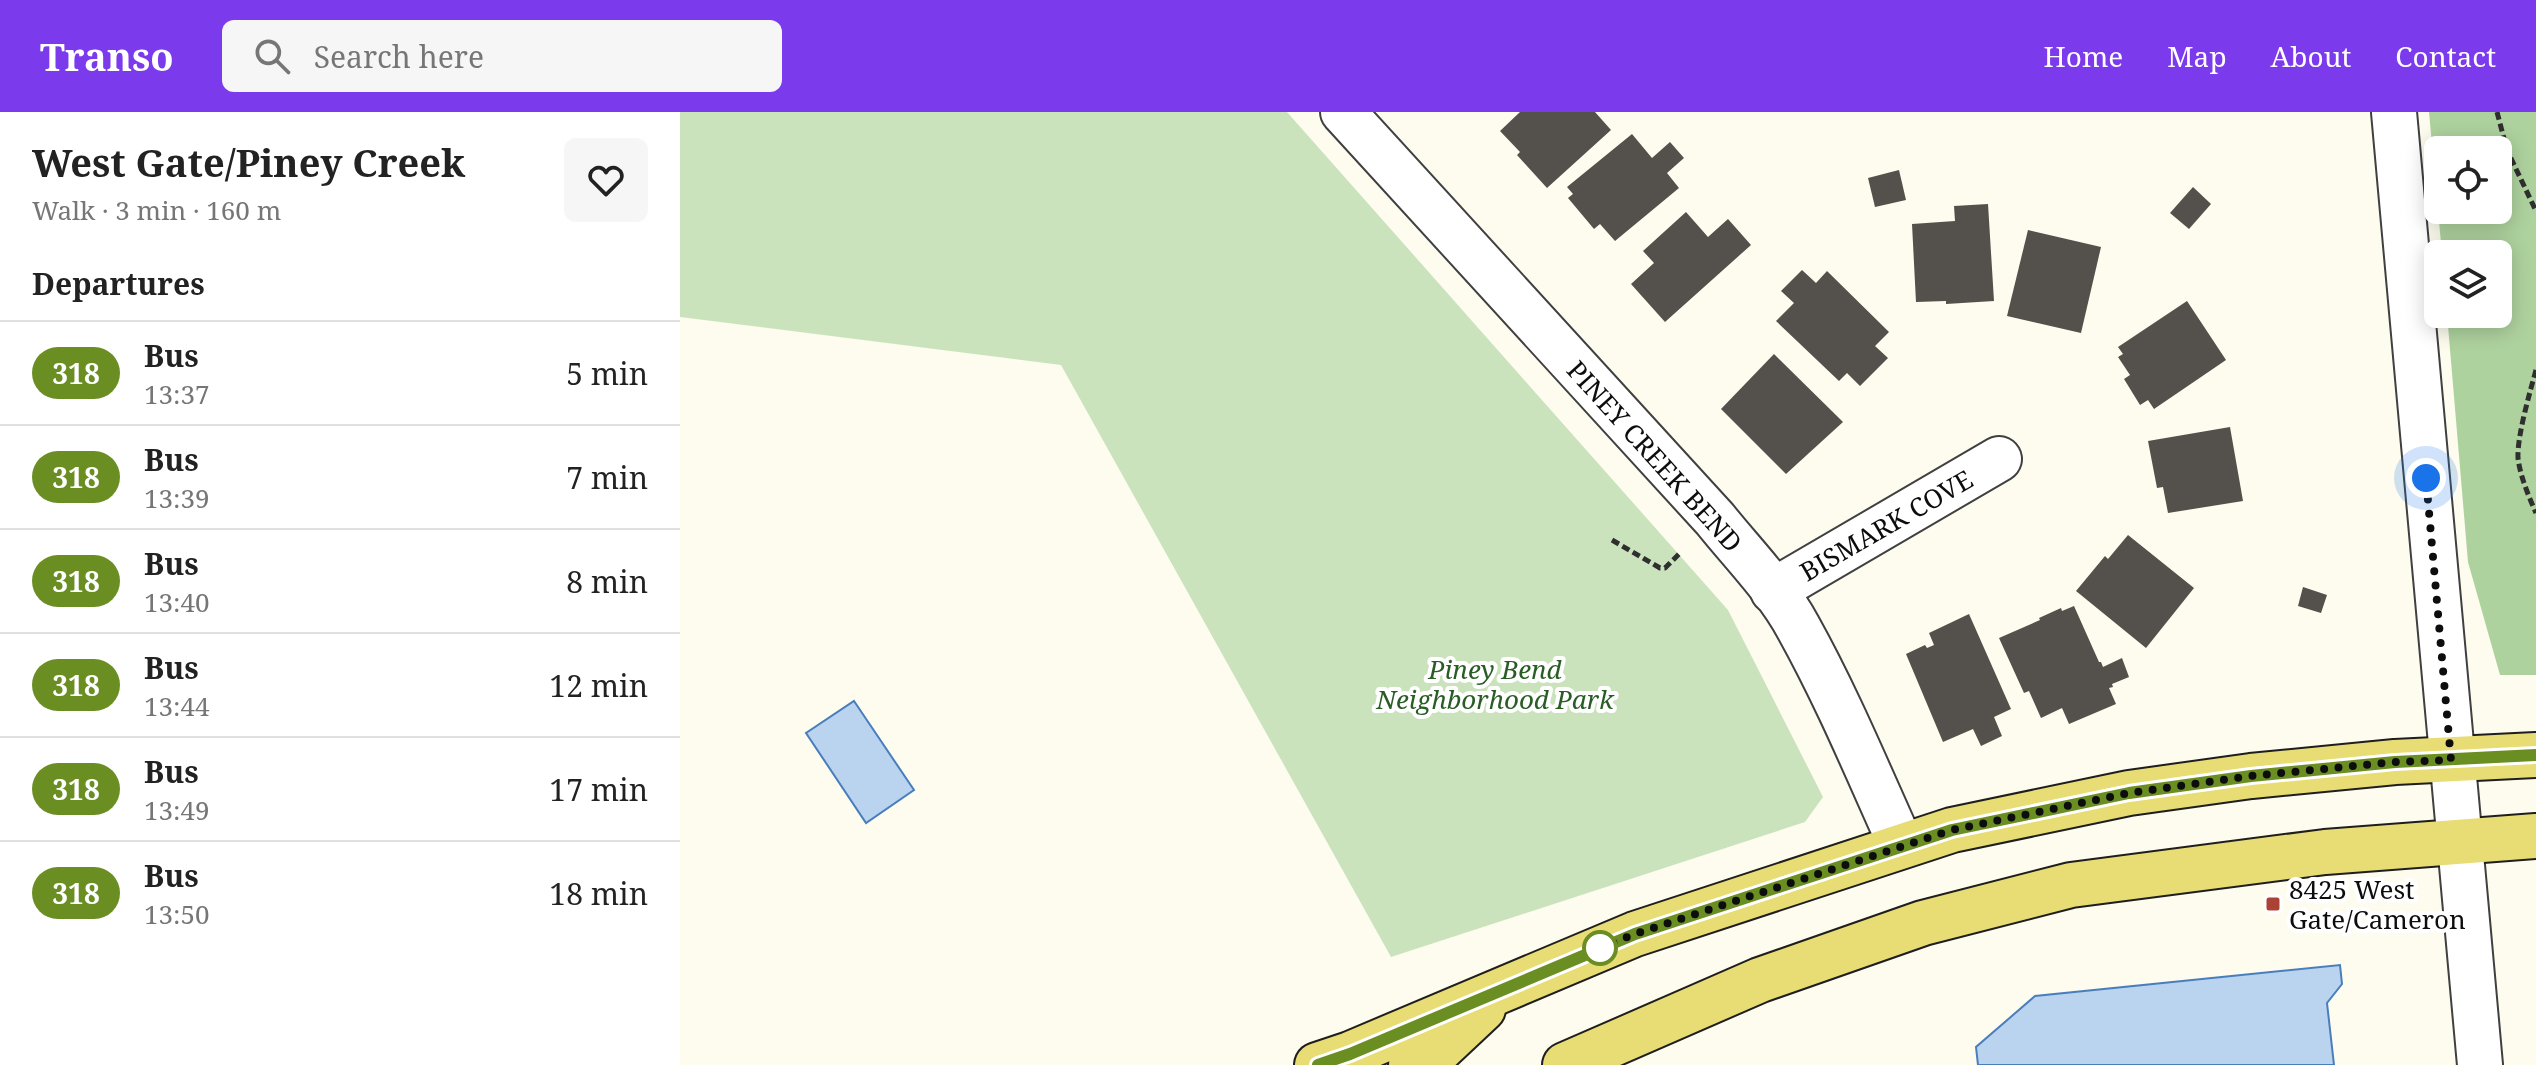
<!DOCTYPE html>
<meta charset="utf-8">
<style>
:root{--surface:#fff;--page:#f6f6f6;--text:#222;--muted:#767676;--line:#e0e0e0;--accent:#7c3aed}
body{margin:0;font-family:"Noto Serif",serif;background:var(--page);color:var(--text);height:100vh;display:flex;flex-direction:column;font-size:30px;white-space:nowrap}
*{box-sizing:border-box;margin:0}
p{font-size:26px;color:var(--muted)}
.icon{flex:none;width:44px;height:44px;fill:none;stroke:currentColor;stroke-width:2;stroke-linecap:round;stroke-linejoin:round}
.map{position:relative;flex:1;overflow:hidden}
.side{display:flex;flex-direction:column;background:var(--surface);width:680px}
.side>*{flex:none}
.badge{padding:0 16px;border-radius:26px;font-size:28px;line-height:52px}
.fabs{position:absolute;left:1744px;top:24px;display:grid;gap:16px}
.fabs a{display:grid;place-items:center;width:88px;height:88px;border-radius:12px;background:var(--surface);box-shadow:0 4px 20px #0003;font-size:40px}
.you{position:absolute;width:40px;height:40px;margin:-20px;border:6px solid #fff;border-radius:50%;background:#1a73e8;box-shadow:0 0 0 12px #1a73e833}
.map>.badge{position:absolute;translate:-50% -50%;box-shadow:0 0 0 4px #fff}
h2{padding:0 32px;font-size:30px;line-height:72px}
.round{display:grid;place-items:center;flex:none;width:84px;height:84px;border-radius:12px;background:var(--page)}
.head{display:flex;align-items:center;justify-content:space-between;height:136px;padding:0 32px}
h1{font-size:38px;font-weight:700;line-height:60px}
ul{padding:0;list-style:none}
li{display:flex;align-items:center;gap:24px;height:104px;padding:0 32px;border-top:2px solid var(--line)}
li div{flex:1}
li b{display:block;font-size:30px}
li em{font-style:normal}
li .badge{min-width:88px;font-weight:700;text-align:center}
header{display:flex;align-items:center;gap:48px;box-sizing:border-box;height:112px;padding:0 40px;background:var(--accent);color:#fff}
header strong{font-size:38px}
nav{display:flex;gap:44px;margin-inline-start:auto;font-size:28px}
.search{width:560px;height:72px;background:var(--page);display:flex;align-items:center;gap:20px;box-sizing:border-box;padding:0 28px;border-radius:12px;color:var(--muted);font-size:30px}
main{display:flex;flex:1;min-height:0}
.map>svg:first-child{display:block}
.green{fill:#cbe3bd}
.forest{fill:#aed29e;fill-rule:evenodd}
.water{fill:#bad3ee;stroke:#497ebd;stroke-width:2}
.building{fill:#54504b}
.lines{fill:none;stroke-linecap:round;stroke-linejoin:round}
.minor-casing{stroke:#404040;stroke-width:48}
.major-casing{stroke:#1e1e1e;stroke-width:48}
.path{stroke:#2f2f2f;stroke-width:5;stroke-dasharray:8 4;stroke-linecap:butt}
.minor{stroke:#fff;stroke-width:44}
.major{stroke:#e8dc74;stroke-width:44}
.line-casing{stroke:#fff;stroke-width:18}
.line{stroke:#6b8e23;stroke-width:12}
.walk{stroke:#0d0d0d;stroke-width:8;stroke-dasharray:0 14.4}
.poi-dot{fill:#ac4136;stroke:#fff;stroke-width:3}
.stop-dot{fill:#fff;stroke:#6b8e23;stroke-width:4}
.labels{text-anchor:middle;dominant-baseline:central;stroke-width:8;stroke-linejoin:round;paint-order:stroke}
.street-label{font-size:26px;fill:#0d0d0d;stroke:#fff}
.park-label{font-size:26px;font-style:italic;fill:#295d25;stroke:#fff}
.poi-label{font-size:26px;fill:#0d0d0d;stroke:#fff;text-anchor:start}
</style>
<header>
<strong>Transo</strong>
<div class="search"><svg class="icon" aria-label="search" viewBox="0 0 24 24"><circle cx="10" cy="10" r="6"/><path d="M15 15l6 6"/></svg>Search here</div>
<nav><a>Home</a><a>Map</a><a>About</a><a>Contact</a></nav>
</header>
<main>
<section class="side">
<div class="head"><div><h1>West Gate/Piney Creek</h1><p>Walk · 3 min · 160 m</p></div><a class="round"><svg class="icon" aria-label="heart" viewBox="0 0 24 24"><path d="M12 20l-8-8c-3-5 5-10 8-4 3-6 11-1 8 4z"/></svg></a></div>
<h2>Departures</h2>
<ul>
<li><span class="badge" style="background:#6b8e23;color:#fff">318</span><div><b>Bus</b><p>13:37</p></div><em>5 min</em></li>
<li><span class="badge" style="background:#6b8e23;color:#fff">318</span><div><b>Bus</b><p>13:39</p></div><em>7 min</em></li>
<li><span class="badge" style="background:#6b8e23;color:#fff">318</span><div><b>Bus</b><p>13:40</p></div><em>8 min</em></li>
<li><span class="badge" style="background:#6b8e23;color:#fff">318</span><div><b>Bus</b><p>13:44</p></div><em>12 min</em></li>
<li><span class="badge" style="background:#6b8e23;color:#fff">318</span><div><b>Bus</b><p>13:49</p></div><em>17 min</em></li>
<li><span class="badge" style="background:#6b8e23;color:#fff">318</span><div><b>Bus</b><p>13:50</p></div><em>18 min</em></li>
</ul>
</section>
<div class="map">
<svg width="1856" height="953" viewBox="0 0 1856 953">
<rect width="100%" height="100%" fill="#fdfcef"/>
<!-- green -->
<polygon class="green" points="0,0 607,0 1048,498 1143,685 1125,710 711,845 381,253 0,205"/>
<!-- forest -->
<path class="forest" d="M1749,0H1856V563H1820L1788,450L1767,202H1818V142H1762ZM1758,38H1818V98H1758Z"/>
<!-- water -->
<g class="water">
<polygon points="174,589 234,678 186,711 126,621"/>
<polygon points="1660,853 1662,872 1647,891 1654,953 1298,953 1296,935 1355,884"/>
</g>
<!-- building -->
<g class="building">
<polygon points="840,0 915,0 931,18 867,76 837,43 840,40 820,19"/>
<polygon points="952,22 972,46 990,30 1004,46 987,61 999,76 935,129 920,112 914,117 888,86 893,82 887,75"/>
<polygon points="1219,58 1226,88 1195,95 1188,66"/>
<polygon points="1513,75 1531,92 1509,117 1490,101"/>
<polygon points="1308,92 1314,189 1266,192 1266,189 1236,190 1232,112 1275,109 1274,94"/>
<polygon points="1006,100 1028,125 1048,107 1071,133 985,210 951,172 974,151 963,139"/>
<polygon points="1348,118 1421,135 1401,221 1327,204"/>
<polygon points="1122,158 1136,171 1147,159 1209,220 1195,234 1208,246 1180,274 1167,261 1159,269 1096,209 1114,191 1101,179"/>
<polygon points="1507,189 1546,248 1474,297 1468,288 1460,293 1444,267 1450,263 1438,245 1443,242 1438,235"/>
<polygon points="1094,242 1163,310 1106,362 1041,297"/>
<polygon points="1550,315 1563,389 1488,401 1483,375 1477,376 1468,329"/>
<polygon points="1448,423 1514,476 1466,536 1396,479 1425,444 1428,447"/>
<polygon points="1623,475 1647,483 1641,501 1618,494"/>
<polygon points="1394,494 1419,550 1421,550 1423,555 1442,546 1449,565 1432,572 1433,575 1429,576 1436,592 1389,612 1382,596 1361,606 1349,579 1344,581 1319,526 1360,508 1359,506 1381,496 1382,499"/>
<polygon points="1289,502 1331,597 1314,605 1322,624 1301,634 1293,617 1263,630 1226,542 1245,533 1247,536 1254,533 1249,521"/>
</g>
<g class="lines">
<defs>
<g id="minor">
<path d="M663,0L1035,407C1063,442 1097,476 1118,515C1157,585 1188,660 1221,733"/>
<polyline points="1714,0 1800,953"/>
<polyline points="1093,479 1319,347"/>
</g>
<g id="major">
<polyline points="637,953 670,942 955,822 1272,718 1449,681 1571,664 1715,650 1856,643"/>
<polyline points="731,953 755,942 803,897"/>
<polyline points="885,953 1080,868 1243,811 1391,773 1645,740 1856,724"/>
</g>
</defs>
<!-- minor casing -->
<use href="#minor" class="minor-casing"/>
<!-- major casing -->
<use href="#major" class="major-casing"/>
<!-- path -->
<g class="path">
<polyline points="1817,0 1827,38 1856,99"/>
<path d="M1856,258C1850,280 1837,324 1838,346C1840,364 1849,385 1856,401"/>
<polyline points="932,428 980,456 985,456 1001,440"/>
</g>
<!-- minor -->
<use href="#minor" class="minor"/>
<!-- major -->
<use href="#major" class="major"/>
</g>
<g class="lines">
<defs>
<polyline id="line" points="638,953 670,942 955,822 1272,718 1449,681 1571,664 1715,650 1856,643"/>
</defs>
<!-- line casing -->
<use href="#line" class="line-casing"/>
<!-- line -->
<use href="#line" class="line"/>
<!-- walk -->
<polyline class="walk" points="920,836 955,822 1272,718 1449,681 1571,664 1715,650 1771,648 1746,366"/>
</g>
<!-- markers -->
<rect class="poi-dot" x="1585" y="784" width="16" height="16" rx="4"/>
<circle class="stop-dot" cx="920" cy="836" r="16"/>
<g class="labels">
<!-- street labels -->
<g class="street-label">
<text transform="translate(975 344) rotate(48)">PINEY CREEK BEND</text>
<text transform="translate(1206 413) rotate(-30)">BISMARK COVE</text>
</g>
<!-- park labels -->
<g class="park-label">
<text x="815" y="557">Piney Bend<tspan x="815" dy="30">Neighborhood Park</tspan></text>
</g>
<!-- poi labels -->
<g class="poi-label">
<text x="1609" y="777">8425 West<tspan x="1609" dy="30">Gate/Cameron</tspan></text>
</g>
</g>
</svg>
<div class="fabs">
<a><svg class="icon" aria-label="locate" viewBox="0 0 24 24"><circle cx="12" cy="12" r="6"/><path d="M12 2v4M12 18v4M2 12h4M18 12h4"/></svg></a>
<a><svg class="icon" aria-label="layers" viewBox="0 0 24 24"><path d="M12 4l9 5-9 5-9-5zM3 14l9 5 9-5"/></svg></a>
</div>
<div class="you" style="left:1746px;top:366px"></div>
</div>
</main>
